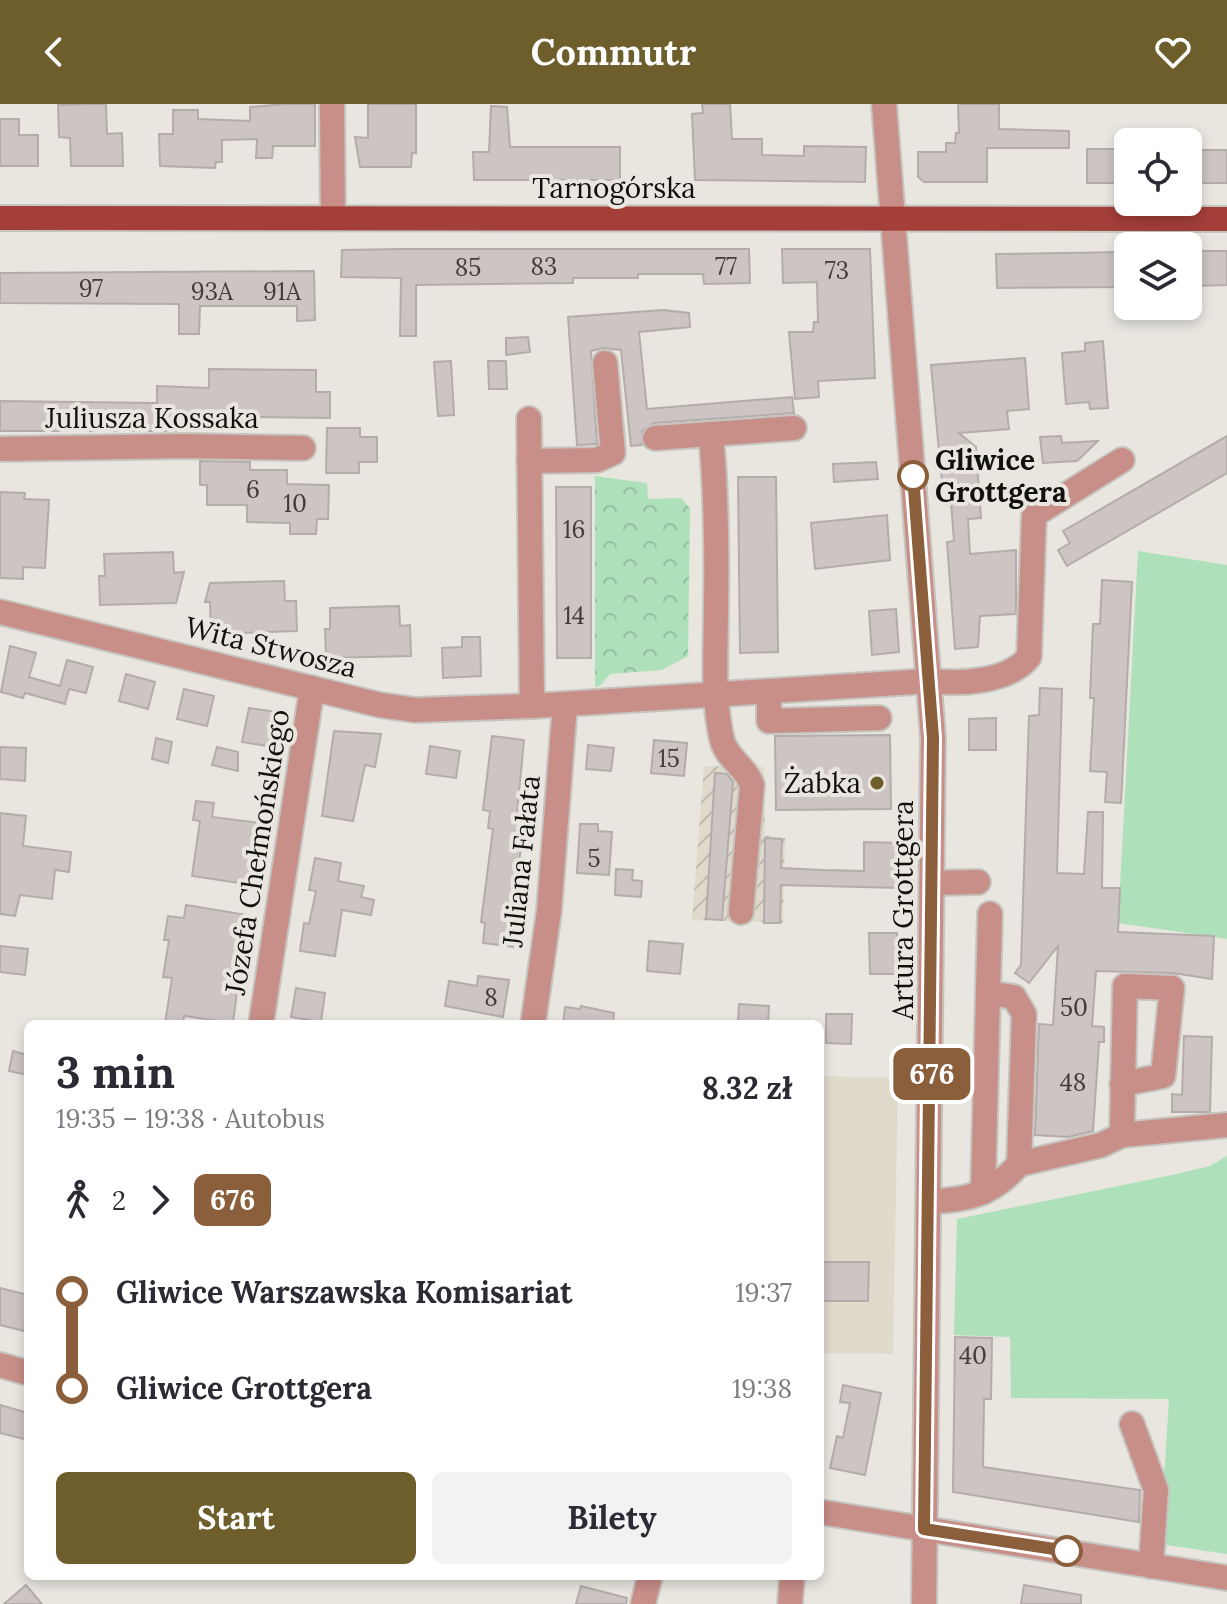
<!DOCTYPE html>
<html lang="pl">
<meta charset="utf-8">
<style>
:root{--surface:#fff;--page:#f2f2f3;--text:#2b2b33;--muted:#7c7c81;--accent:#6d5e2c}
body{margin:0;font-family:Lora,serif;background:var(--page);color:var(--text);height:100vh;display:flex;flex-direction:column;font-size:30px;white-space:nowrap}
*{box-sizing:border-box;margin:0}
p{font-size:26px;color:var(--muted)}
.icon{flex:none;width:44px;height:44px;fill:none;stroke:currentColor;stroke-width:2;stroke-linecap:round;stroke-linejoin:round}
.map{position:relative;flex:1;overflow:hidden}
.drawer{position:absolute;left:24px;top:916px;width:800px;height:560px;display:flex;flex-direction:column;background:var(--surface);border-radius:12px;box-shadow:0 4px 12px #0003}
.drawer>*{flex:none}
.badge{padding:0 16px;border-radius:12px;font-size:28px;line-height:52px}
.fabs{position:absolute;left:1114px;top:24px;display:grid;gap:16px}
.fabs a{display:grid;place-items:center;width:88px;height:88px;border-radius:12px;background:var(--surface);box-shadow:0 4px 12px #0003;font-size:40px}
.map>.badge{position:absolute;translate:-50% -50%;box-shadow:0 0 0 4px #fff}
.legs{display:flex;align-items:center;gap:12px;height:88px;padding:0 32px;font-size:26px}
.legs p{margin-inline-start:auto}
.summary{display:flex;align-items:center;justify-content:space-between;height:136px;padding:0 32px}
h1{font-size:44px;font-weight:700;line-height:60px}
.button{display:flex;gap:16px;margin-top:auto;padding:16px 32px}
.button a{flex:1;height:92px;border-radius:12px;background:var(--accent);color:#fff;font-size:32px;font-weight:700;line-height:92px;text-align:center}
.button a+a{background:var(--page);color:var(--text)}
ul{padding:0 32px;list-style:none}
li{display:flex;align-items:center;gap:28px;height:96px;font-size:30px}
li i{display:grid;place-items:center;width:12px;height:100%;margin:0 10px;background:currentColor}
li i::after{content:'';width:20px;height:20px;margin:-10px;border:6px solid;border-radius:50%;background:var(--surface)}
li p{margin-inline-start:auto}
li:first-child i{background:linear-gradient(#0000 50%,currentColor 0)}
li:last-child i{background:linear-gradient(currentColor 50%,#0000 0)}
header{display:flex;justify-content:space-between;align-items:center;height:104px;padding:0 32px;background:var(--accent);color:#fff;font-size:36px;font-weight:700}
.map>svg:first-child{display:block}
.built{fill:#dfdacc}
.industrial{fill:url(#industrial-furrows)}
.green{fill:#aee1b9}
.park{fill:url(#park-crowns)}
.building{fill:#cdc5c4;stroke:#b4acab;stroke-width:2}
.lines{fill:none;stroke-linecap:round;stroke-linejoin:round}
.minor-casing{stroke:#c6c4be;stroke-width:28}
.major-casing{stroke:#c6c4be;stroke-width:28}
.minor{stroke:#c88e88;stroke-width:24}
.major{stroke:#a33e39;stroke-width:24}
.line-1-casing{stroke:#fff;stroke-width:18}
.line-1{stroke:#8b5e3c;stroke-width:12}
.stop-1-dot{fill:#fff;stroke:#8b5e3c;stroke-width:4}
.poi-dot{fill:#6d5e2c;stroke:#e8e6df;stroke-width:3}
.labels{text-anchor:middle;dominant-baseline:central;stroke-width:8;stroke-linejoin:round;paint-order:stroke}
.number-label{font-size:24px;fill:#403d3c}
.street-label{font-size:28px;fill:#11100e;stroke:#e8e6df}
.stop-label{font-size:28px;font-weight:bold;fill:#11100e;stroke:#e8e6df;text-anchor:start}
.poi-label{font-size:28px;fill:#11100e;stroke:#e8e6df;text-anchor:end}
</style>
<header><svg class="icon" aria-label="back" viewBox="0 0 24 24"><path d="M15 5l-7 7 7 7"/></svg>Commutr<svg class="icon" aria-label="heart" viewBox="0 0 24 24"><path d="M12 20l-8-8c-3-5 5-10 8-4 3-6 11-1 8 4z"/></svg></header>
<div class="map">
<svg width="1227" height="1500" viewBox="0 0 1227 1500">
<defs>
<pattern id="industrial-furrows" width="10" height="10" patternUnits="userSpaceOnUse" patternTransform="scale(2)"><rect width="10" height="10" fill="#dfdacc"/><path d="M-1 1l2-2M0 10L10 0M9 11l2-2" fill="none" stroke="#bebaae"/></pattern>
<pattern id="park-crowns" width="20" height="18" patternUnits="userSpaceOnUse" patternTransform="scale(2)"><rect width="20" height="18" fill="#aee1b9"/><path d="M2 6a3 3 0 1 1 6 0M12 15a3 3 0 1 1 6 0" fill="none" stroke="#95c09e"/></pattern>
</defs>
<rect width="100%" height="100%" fill="#e8e6df"/>
<!-- built -->
<polygon class="built" points="820,972 898,974 893,1250 820,1249"/>
<!-- industrial -->
<polygon class="industrial" points="704,662 764,663 765,731 785,734 783,819 692,816"/>
<!-- green -->
<g class="green">
<polygon points="1138,447 1227,461 1227,835 1118,819"/>
<polygon points="1227,1052 1227,1450 1160,1440 1169,1295 1011,1294 1010,1233 954,1231 957,1115 1172,1071 1210,1062"/>
</g>
<!-- park -->
<polygon class="park" points="595,372 647,379 648,395 681,394 690,404 688,552 662,566 610,570 600,582 595,583"/>
<!-- building -->
<g class="building">
<polygon points="92,0 106,0 107,30 122,29 123,62 71,62 70,34 59,33 58,1"/>
<polygon points="285,0 315,0 315,42 273,42 272,54 256,54 257,35 222,36 222,58 216,58 215,64 160,62 159,30 173,30 173,6 198,6 198,15 250,17 250,3"/>
<polygon points="368,0 416,0 416,49 412,49 411,63 360,63 355,33 368,34"/>
<polygon points="702,0 730,0 732,35 762,35 762,51 804,52 804,42 866,43 865,78 695,76 692,10 703,9"/>
<polygon points="958,0 999,0 999,25 1069,27 1069,44 987,44 987,78 924,78 918,73 918,48 946,48 946,39 955,39 956,29 959,29"/>
<polygon points="491,2 507,3 510,43 620,43 620,76 474,76 473,48 489,48"/>
<polygon points="0,15 19,15 19,31 38,31 38,62 0,62"/>
<rect x="1087" y="45" width="41" height="34"/>
<rect x="1188" y="46" width="39" height="33"/>
<polygon points="402,145 749,145 750,179 704,180 703,170 638,170 638,174 573,174 573,179 416,181 416,232 400,232 401,174 341,173 342,146"/>
<polygon points="782,145 870,145 875,274 818,277 819,293 795,295 789,228 813,228 814,218 818,218 817,178 783,179"/>
<polygon points="1188,147 1227,147 1227,181 1188,182"/>
<polygon points="1128,148 1128,183 997,184 996,150"/>
<polygon points="314,167 315,216 297,217 297,202 200,202 199,230 179,230 179,200 0,199 0,169"/>
<polygon points="663,206 689,209 690,223 639,228 647,305 792,293 794,309 654,319 642,327 642,341 631,342 621,246 603,244 591,247 597,340 577,341 568,213"/>
<polygon points="528,233 530,248 506,251 506,234"/>
<polygon points="1103,237 1108,304 1090,305 1089,298 1066,300 1062,249 1085,247 1085,239"/>
<polygon points="1025,254 1029,305 1007,307 1009,325 959,329 976,343 981,414 968,415 970,450 1016,446 1016,510 980,512 978,543 955,545 947,438 954,437 951,399 945,400 941,369 931,261"/>
<polygon points="451,257 454,311 438,312 434,258"/>
<polygon points="488,257 506,257 507,285 489,285"/>
<polygon points="209,265 316,266 316,288 330,288 330,314 176,312 176,327 0,327 0,297 157,299 157,282 209,284"/>
<polygon points="327,324 360,324 360,333 377,333 377,358 359,358 359,369 326,369"/>
<polygon points="1061,332 1062,339 1098,337 1077,357 1043,359 1040,333"/>
<polygon points="1227,332 1227,369 1067,462 1058,446 1070,439 1063,427"/>
<polygon points="200,357 250,358 250,366 287,366 287,380 329,381 328,415 317,415 316,430 290,430 290,419 247,418 247,401 207,401 207,381 200,381"/>
<polygon points="876,358 878,375 834,378 833,360"/>
<polygon points="738,373 776,373 778,548 740,549"/>
<polygon points="556,383 591,383 591,554 557,554"/>
<polygon points="0,388 25,389 24,395 49,396 45,464 23,463 23,475 0,474"/>
<polygon points="887,411 890,456 815,465 811,419"/>
<polygon points="173,448 174,469 184,468 176,499 100,501 99,472 105,472 104,450"/>
<polygon points="1102,476 1132,478 1121,699 1105,698 1107,668 1090,667 1094,594 1090,594 1093,520 1100,520"/>
<polygon points="284,477 285,497 296,497 297,527 211,530 210,498 205,498 210,479"/>
<polygon points="399,502 400,522 410,521 411,552 326,554 325,525 330,525 330,504"/>
<polygon points="896,505 899,548 872,551 869,507"/>
<polygon points="462,533 480,533 481,572 443,574 442,544 462,543"/>
<polygon points="10,542 36,549 29,573 60,582 67,556 93,563 86,589 69,585 65,600 25,589 23,594 1,588"/>
<polygon points="126,570 155,578 148,605 119,597"/>
<polygon points="1040,584 1062,585 1057,769 1084,770 1088,708 1103,708 1102,784 1120,784 1118,828 1214,832 1212,875 1173,869 1096,867 1092,922 1104,923 1104,938 1099,938 1093,1027 1068,1033 1035,1031 1039,920 1053,921 1058,842 1029,879 1015,869 1021,861 1029,612 1039,611"/>
<polygon points="184,585 214,592 207,622 177,615"/>
<polygon points="249,604 278,608 274,643 242,638"/>
<polygon points="996,614 996,646 969,646 969,615"/>
<polygon points="334,627 381,630 375,663 365,661 353,717 322,712"/>
<polygon points="890,631 891,705 776,706 775,632"/>
<polygon points="492,632 524,636 517,710 525,711 513,807 517,807 513,843 483,839 485,819 481,818 493,725 488,724 490,707 483,706"/>
<polygon points="156,634 172,638 168,659 152,655"/>
<polygon points="654,636 687,639 684,672 651,669"/>
<polygon points="588,641 614,644 611,667 586,665"/>
<polygon points="430,642 460,647 456,674 426,670"/>
<polygon points="0,643 26,644 25,677 0,675"/>
<polygon points="217,643 238,648 238,667 212,661"/>
<polygon points="715,669 727,670 733,678 722,816 706,815"/>
<polygon points="196,697 214,699 212,713 261,719 253,781 192,772 200,717 193,716"/>
<polygon points="0,709 26,712 23,742 71,748 69,768 55,766 52,795 20,791 15,812 0,810"/>
<polygon points="580,720 598,720 598,727 612,728 609,771 577,769"/>
<polygon points="765,734 782,735 781,764 823,766 864,767 864,738 900,739 899,784 781,781 780,819 764,819"/>
<polygon points="315,754 341,759 338,777 364,782 361,793 374,796 371,811 342,806 335,852 300,847 304,819 309,820 316,787 309,786"/>
<polygon points="616,765 633,766 632,776 642,777 641,793 615,791"/>
<polygon points="186,801 247,811 233,919 184,912 183,920 165,920 172,874 163,873 169,836 164,836 168,812 184,814"/>
<polygon points="869,829 897,829 898,870 870,870"/>
<polygon points="649,837 683,840 680,870 647,867"/>
<polygon points="0,842 28,845 25,871 0,868"/>
<polygon points="478,872 509,876 503,913 445,902 449,877 477,882"/>
<polygon points="296,884 325,889 321,918 291,913"/>
<polygon points="739,900 769,902 768,920 738,920"/>
<polygon points="581,902 614,909 613,920 563,920 565,903 580,905"/>
<polygon points="826,910 852,910 851,940 826,939"/>
<polygon points="1184,932 1212,933 1210,1008 1172,1008 1172,990 1182,991"/>
<polygon points="13,947 28,951 28,971 9,967"/>
<polygon points="820,1158 869,1158 868,1197 820,1197"/>
<polygon points="0,1184 28,1191 24,1227 0,1221"/>
<polygon points="955,1233 992,1234 991,1295 984,1295 983,1363 1140,1386 1139,1418 953,1388"/>
<polygon points="843,1281 881,1289 865,1371 830,1364 837,1332 843,1334 850,1299 840,1298"/>
<polygon points="0,1301 28,1309 28,1336 0,1329"/>
<polygon points="26,1481 42,1500 4,1500"/>
<polygon points="1024,1481 1081,1491 1081,1500 1021,1500"/>
<polygon points="581,1482 627,1494 626,1500 576,1500"/>
</g>
<g class="lines">
<defs>
<g id="minor">
<polyline points="332,0 333,112"/>
<polyline points="884,0 933,634 924,1500"/>
<polyline points="529,315 532,602"/>
<path d="M711,330C716,387 717,445 716,502C716,546 712,593 722,636C727,655 746,663 752,681L741,808"/>
<polyline points="655,334 794,324"/>
<polyline points="0,345 185,342 303,344"/>
<polyline points="529,357 597,356 613,349 605,259"/>
<path d="M0,508L380,601L415,606L532,602L929,577C960,580 1008,579 1029,553L1034,411L1122,356"/>
<polyline points="769,587 769,617 879,614"/>
<polyline points="934,779 978,778"/>
<polyline points="261,920 312,584"/>
<polyline points="533,920 549,807 565,600"/>
<polyline points="1122,1031 1125,882 1172,884 1163,972 1122,980"/>
<polyline points="1019,1060 1101,1041 1122,1031 1227,1021"/>
<polyline points="983,1088 990,810"/>
<path d="M930,1097C968,1097 994,1089 1019,1060L1024,910L1014,893L988,889"/>
<polyline points="0,1261 28,1269"/>
<polyline points="1132,1320 1156,1386 1151,1462"/>
<polyline points="820,1408 1227,1474"/>
<polyline points="643,1500 650,1472"/>
<polyline points="790,1500 792,1472"/>
</g>
<polyline id="major" points="0,114 1227,115"/>
</defs>
<!-- minor casing -->
<use href="#minor" class="minor-casing"/>
<!-- major casing -->
<use href="#major" class="major-casing"/>
<!-- minor -->
<use href="#minor" class="minor"/>
<!-- major -->
<use href="#major" class="major"/>
</g>
<g class="lines">
<defs>
<polyline id="line-1" points="913,372 933,634 924,1425 1067,1447"/>
</defs>
<!-- line-1 casing -->
<use href="#line-1" class="line-1-casing"/>
<!-- line-1 -->
<use href="#line-1" class="line-1"/>
</g>
<!-- markers -->
<g class="stop-1-dot">
<circle cx="913" cy="372" r="14"/>
<circle cx="1067" cy="1447" r="14"/>
</g>
<circle class="poi-dot" cx="877" cy="679" r="8"/>
<g class="labels">
<!-- number labels -->
<g class="number-label">
<text x="544" y="162">83</text>
<text x="726" y="162">77</text>
<text x="468" y="163">85</text>
<text x="837" y="166">73</text>
<text x="91" y="184">97</text>
<text x="212" y="187">93A</text>
<text x="282" y="187">91A</text>
<text x="253" y="385">6</text>
<text x="295" y="399">10</text>
<text x="574" y="425">16</text>
<text x="574" y="511">14</text>
<text x="669" y="654">15</text>
<text x="594" y="754">5</text>
<text x="491" y="893">8</text>
<text x="1074" y="903">50</text>
<text x="1073" y="978">48</text>
<text x="973" y="1251">40</text>
</g>
<!-- street labels -->
<g class="street-label">
<text x="614" y="84">Tarnogórska</text>
<text x="152" y="314">Juliusza Kossaka</text>
<text transform="translate(271 543) rotate(14)">Wita Stwosza</text>
<text transform="translate(257 748) rotate(-81)">Józefa Chełmońskiego</text>
<text transform="translate(521 757) rotate(-84)">Juliana Fałata</text>
<text transform="translate(903 806) rotate(-90)">Artura Grottgera</text>
</g>
<!-- stop labels -->
<g class="stop-label">
<text x="935" y="356">Gliwice<tspan x="935" dy="32">Grottgera</tspan></text>
</g>
<!-- poi labels -->
<g class="poi-label">
<text x="861" y="679">Żabka</text>
</g>
</g>
</svg>
<div class="fabs">
<a><svg class="icon" aria-label="locate" viewBox="0 0 24 24"><circle cx="12" cy="12" r="6"/><path d="M12 2v4M12 18v4M2 12h4M18 12h4"/></svg></a>
<a><svg class="icon" aria-label="layers" viewBox="0 0 24 24"><path d="M12 4l9 5-9 5-9-5zM3 14l9 5 9-5"/></svg></a>
</div>
<b class="badge" style="left:932px;top:970px;background:#8b5e3c;color:#fff">676</b>
<section class="drawer">
<div class="summary"><div><h1>3 min</h1><p>19:35 – 19:38 · Autobus</p></div><b>8.32 zł</b></div>
<div class="legs"><svg class="icon" aria-label="walk" viewBox="0 0 24 24"><circle cx="13" cy="4" r="2"/><path d="M13 8l-2 6 4 7M11 14l-3 7M7 12l3-4h3l4 4"/></svg>2<svg class="icon" aria-label="forward" viewBox="0 0 24 24"><path d="M9 5l7 7-7 7"/></svg><b class="badge" style="background:#8b5e3c;color:#fff">676</b></div>
<ul>
<li><i style="color:#8b5e3c"></i><b>Gliwice Warszawska Komisariat</b><p>19:37</p></li>
<li><i style="color:#8b5e3c"></i><b>Gliwice Grottgera</b><p>19:38</p></li>
</ul>
<div class="button"><a>Start</a><a>Bilety</a></div>
</section>
</div>
